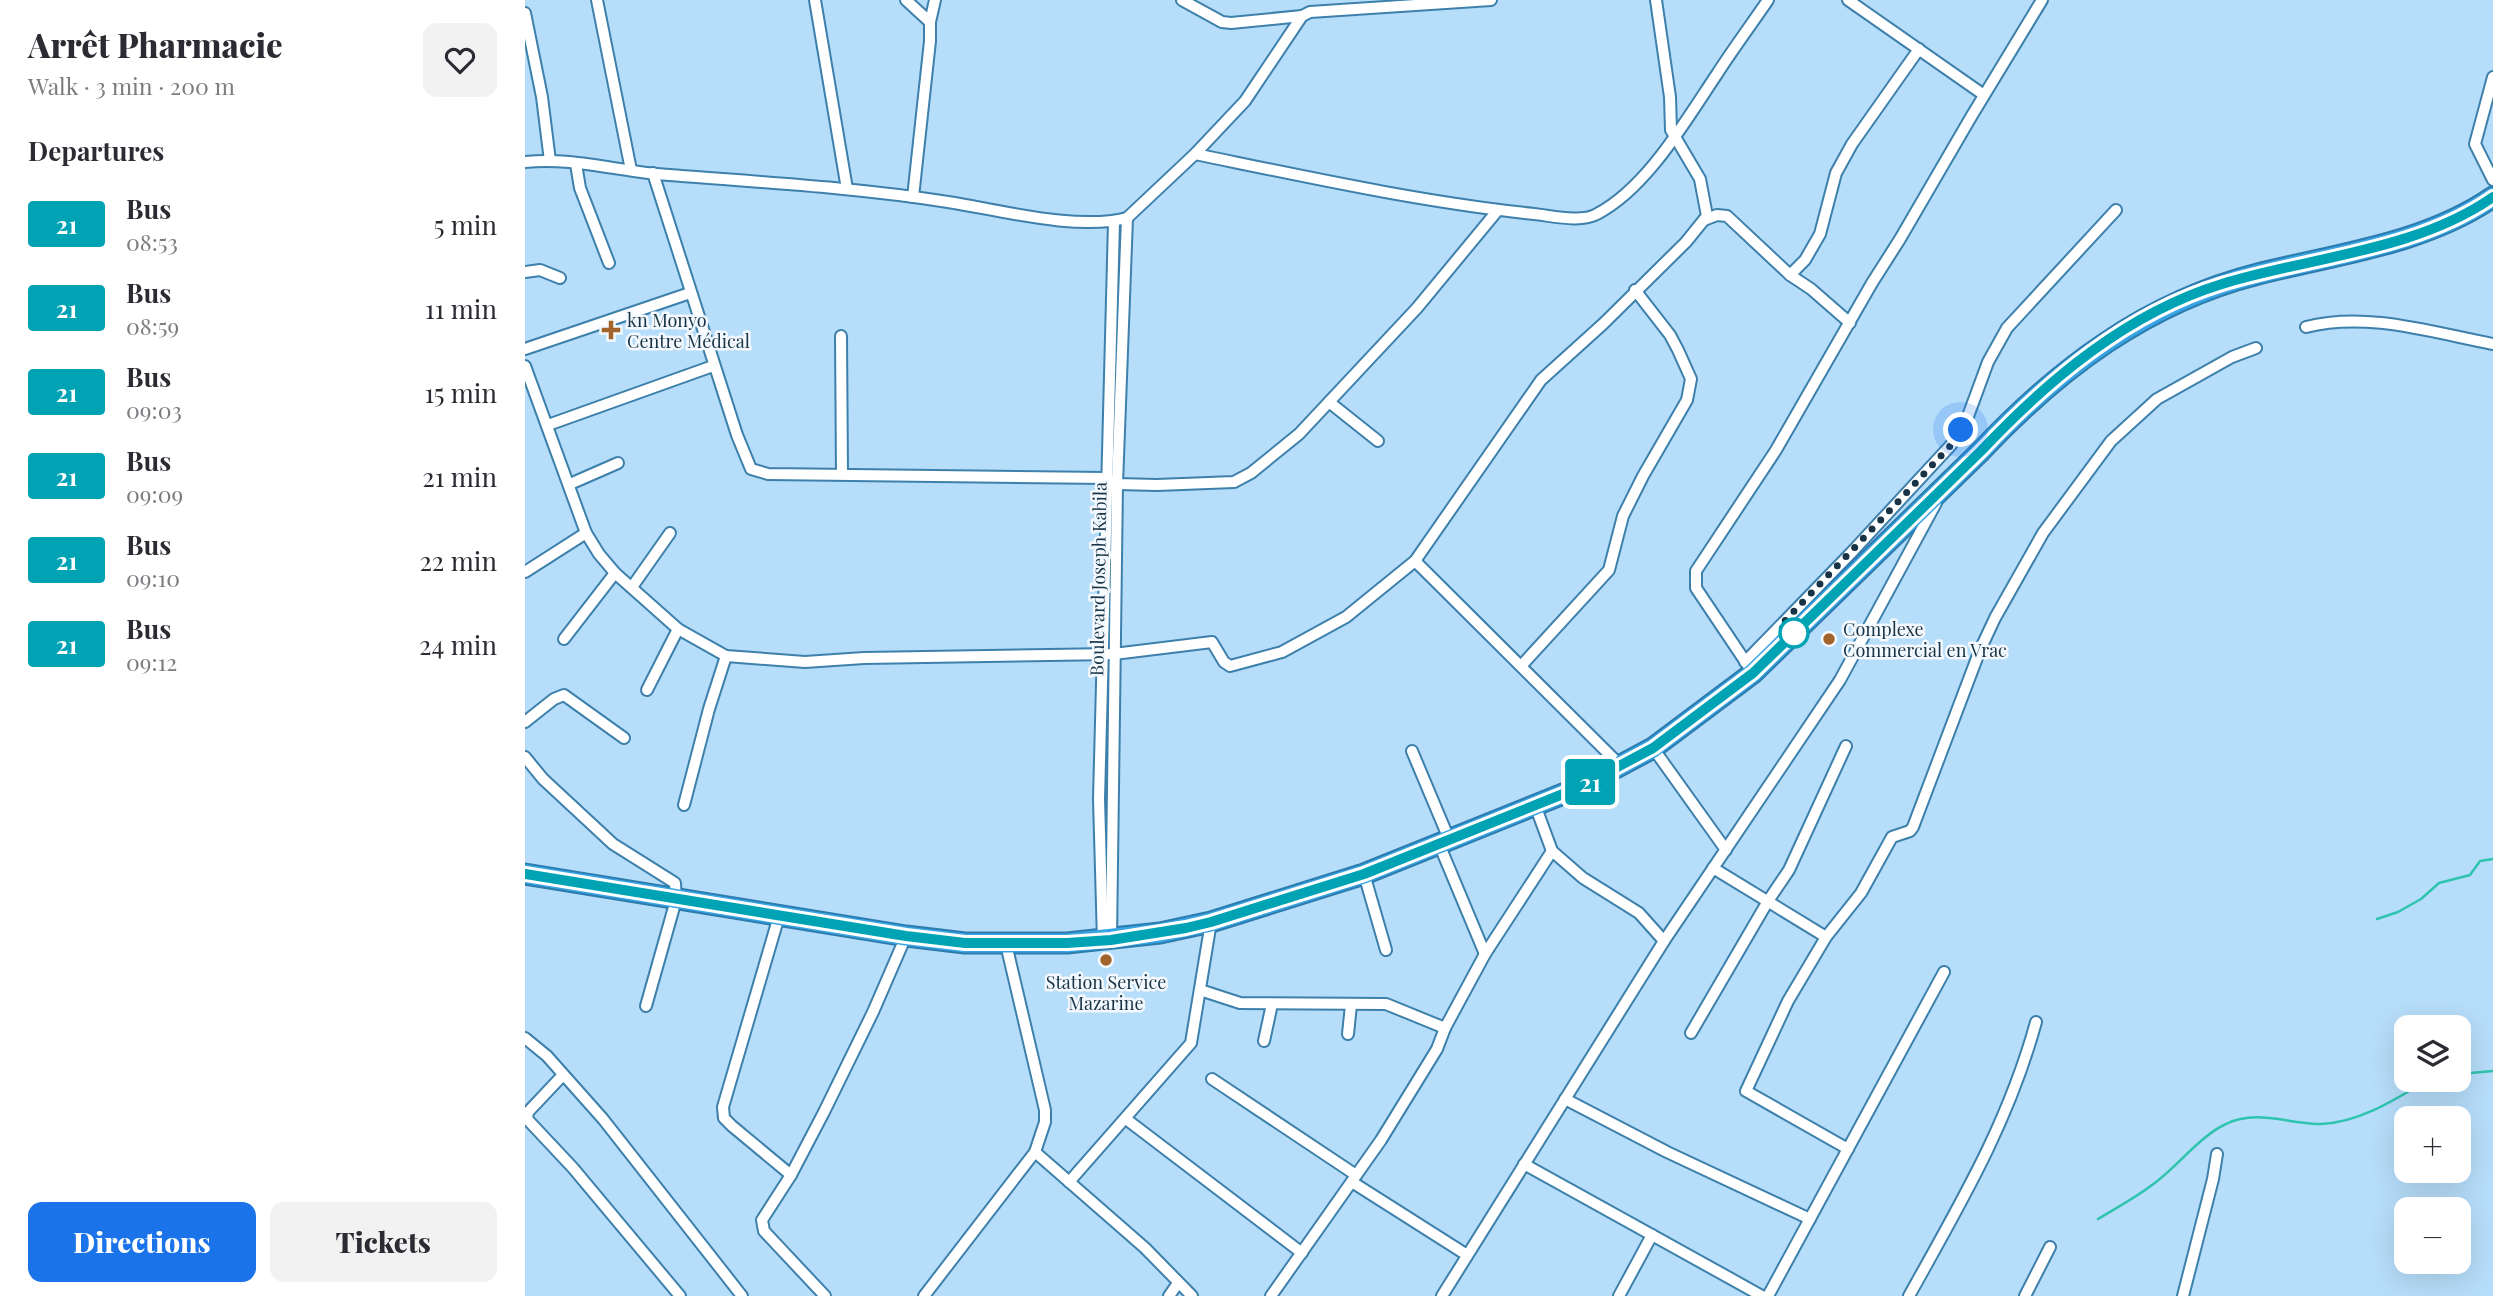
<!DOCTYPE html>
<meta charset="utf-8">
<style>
:root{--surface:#fff;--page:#f2f2f3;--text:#2b2b33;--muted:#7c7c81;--accent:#1a73e8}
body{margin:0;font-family:"Playfair Display",serif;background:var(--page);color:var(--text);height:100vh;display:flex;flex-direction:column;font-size:26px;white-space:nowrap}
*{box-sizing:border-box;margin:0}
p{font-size:23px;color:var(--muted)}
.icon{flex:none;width:38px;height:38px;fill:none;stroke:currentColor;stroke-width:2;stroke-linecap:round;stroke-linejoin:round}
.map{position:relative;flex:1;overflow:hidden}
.panel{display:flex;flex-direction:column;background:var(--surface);width:525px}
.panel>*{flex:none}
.badge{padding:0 14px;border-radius:5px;font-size:24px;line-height:46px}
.controls{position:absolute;left:1869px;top:1015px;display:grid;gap:14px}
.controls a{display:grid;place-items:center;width:77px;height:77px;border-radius:14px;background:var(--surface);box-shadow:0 7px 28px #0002;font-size:35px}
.you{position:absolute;width:35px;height:35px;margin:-18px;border:5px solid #fff;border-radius:50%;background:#1a73e8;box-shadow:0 0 0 10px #1a73e833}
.map>.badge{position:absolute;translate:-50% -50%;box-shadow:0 0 0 4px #fff}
h2{padding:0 28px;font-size:26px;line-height:63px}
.round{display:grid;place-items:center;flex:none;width:74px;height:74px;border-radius:14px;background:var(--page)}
.head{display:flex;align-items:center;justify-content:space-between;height:119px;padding:0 28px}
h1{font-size:33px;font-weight:800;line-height:52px}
.button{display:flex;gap:14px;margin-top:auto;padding:14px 28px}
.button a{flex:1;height:80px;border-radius:14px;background:var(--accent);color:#fff;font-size:28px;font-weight:800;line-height:80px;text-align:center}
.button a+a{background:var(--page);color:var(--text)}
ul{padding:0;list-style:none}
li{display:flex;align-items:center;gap:21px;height:84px;padding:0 28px}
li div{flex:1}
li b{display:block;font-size:26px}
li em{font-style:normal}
li .badge{min-width:77px;font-weight:700;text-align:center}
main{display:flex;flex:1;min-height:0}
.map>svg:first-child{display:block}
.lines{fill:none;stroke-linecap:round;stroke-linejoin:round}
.stream{stroke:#2ec4ae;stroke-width:2.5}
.street-casing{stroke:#3d80ab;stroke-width:14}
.highway-casing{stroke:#2c7cad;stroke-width:23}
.street{stroke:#fff;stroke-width:10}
.highway{stroke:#38a4e5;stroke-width:19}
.line-casing{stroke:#fff;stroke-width:16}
.line{stroke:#00a3b4;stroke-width:10}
.walk{stroke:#173345;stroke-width:7;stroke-dasharray:0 12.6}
.poi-dot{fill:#a3642b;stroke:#f3f9fe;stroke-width:2.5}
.stop-dot{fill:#fff;stroke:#00a3b4;stroke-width:3.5}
.labels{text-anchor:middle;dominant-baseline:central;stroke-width:5;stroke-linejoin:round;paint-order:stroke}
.poi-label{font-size:18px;fill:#173345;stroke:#f3f9fe;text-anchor:start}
.street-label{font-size:18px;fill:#173345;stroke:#f3f9fe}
</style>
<main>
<section class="panel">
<div class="head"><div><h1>Arrêt Pharmacie</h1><p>Walk · 3 min · 200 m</p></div><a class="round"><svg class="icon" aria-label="heart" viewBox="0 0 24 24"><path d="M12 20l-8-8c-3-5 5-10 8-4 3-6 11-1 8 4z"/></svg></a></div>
<h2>Departures</h2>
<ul>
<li><span class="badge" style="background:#00a3b4;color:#fff">21</span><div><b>Bus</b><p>08:53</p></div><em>5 min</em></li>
<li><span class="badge" style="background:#00a3b4;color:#fff">21</span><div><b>Bus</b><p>08:59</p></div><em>11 min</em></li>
<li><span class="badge" style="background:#00a3b4;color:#fff">21</span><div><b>Bus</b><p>09:03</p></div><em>15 min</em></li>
<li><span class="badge" style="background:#00a3b4;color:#fff">21</span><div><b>Bus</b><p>09:09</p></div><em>21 min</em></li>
<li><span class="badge" style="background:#00a3b4;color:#fff">21</span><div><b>Bus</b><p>09:10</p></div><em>22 min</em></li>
<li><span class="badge" style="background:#00a3b4;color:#fff">21</span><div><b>Bus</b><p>09:12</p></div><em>24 min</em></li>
</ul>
<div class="button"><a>Directions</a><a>Tickets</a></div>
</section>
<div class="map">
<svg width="1968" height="1296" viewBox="0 0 1968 1296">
<rect width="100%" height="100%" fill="#b6ddfa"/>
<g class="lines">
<!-- stream -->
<g class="stream">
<polyline points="1852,919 1873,912 1896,899 1914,883 1945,875 1955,861 1968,859"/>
<polyline points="1934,1074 1968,1071"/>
<path d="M1573,1219C1591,1208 1610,1198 1627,1185C1650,1169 1676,1135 1701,1124C1731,1109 1764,1124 1796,1124C1834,1123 1871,1099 1903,1080"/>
</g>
<defs>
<g id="street">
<polyline points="72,0 106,170"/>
<polyline points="290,0 322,189"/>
<polyline points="381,0 405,22"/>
<polyline points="657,0 697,22 706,23 777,16"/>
<polyline points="1323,0 1459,95"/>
<polyline points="0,13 17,97 25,161"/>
<polyline points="1968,77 1950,144 1968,180"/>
<path d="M670,154C782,177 895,202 1009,214C1028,216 1056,223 1072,214C1122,188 1161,120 1192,74C1208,49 1226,25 1243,0"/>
<path d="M0,162C44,157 89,170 132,174C230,182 327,187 423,202C474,210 553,231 602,218L670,154L720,101L777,16L785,12L966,0"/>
<polyline points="51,164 55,188 84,263"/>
<polyline points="128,173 212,435 226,469 243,474 581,478 592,484 632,485 709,482 726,473 774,434 892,308 973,210"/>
<polyline points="388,197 405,41 405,22 410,0"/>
<polyline points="1179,220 1192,215 1202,216 1265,275 1280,260 1295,234 1311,173 1327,144 1394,49"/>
<polyline points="0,272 15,270 35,278"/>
<polyline points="1265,275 1286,289 1325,323"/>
<path d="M1781,327C1842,311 1909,333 1968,344"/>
<polyline points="316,336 317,474"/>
<polyline points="0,349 165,293"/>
<polyline points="0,366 61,533 74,554 90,573 153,629 201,656 280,662 339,658 589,654 687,642 699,662 705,666 757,652 821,617 890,561 1016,380 1078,324 1161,242 1182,216 1175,179 1146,130 1145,97 1131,0"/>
<polyline points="804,402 853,441"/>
<polyline points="23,425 188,366"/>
<polyline points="45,484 93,463"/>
<polyline points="890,561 1097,767"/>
<polyline points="0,572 61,533"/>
<polyline points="107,587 145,533"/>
<polyline points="39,639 90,573"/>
<polyline points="1220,662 1326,553 1426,445 1442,419 1463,362 1482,328 1591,210"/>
<polyline points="996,666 1084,570 1098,516 1118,476 1162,400 1166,379 1153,350 1145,335 1110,290"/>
<polyline points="1228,673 1171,588 1171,571 1251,450 1347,283 1375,239 1446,117 1517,0"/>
<polyline points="122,690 153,629"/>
<polyline points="0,722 29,699 39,695 99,738"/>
<polyline points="1128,748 1201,850"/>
<polyline points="887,751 924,839"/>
<polyline points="0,757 18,779 88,844 150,883 151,900 121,1006"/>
<polyline points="159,805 184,709 201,656"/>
<polyline points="1010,805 1027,851 1058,878 1114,913 1139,941"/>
<polyline points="914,844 960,954"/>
<polyline points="1188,868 1301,937"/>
<polyline points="839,874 861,950"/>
<polyline points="254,916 198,1107 199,1118 207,1126 266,1175"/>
<polyline points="586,940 592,484 602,218"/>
<polyline points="578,941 574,799 589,222"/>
<polyline points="481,944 520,1110 520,1122 510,1152 620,1248 667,1296"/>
<polyline points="675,990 715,1003 861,1004 920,1028"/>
<polyline points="1166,1033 1243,901 1264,870 1321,746"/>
<polyline points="823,1034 826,1005"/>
<polyline points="0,1038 22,1056 78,1119 217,1296"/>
<polyline points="739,1041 747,1004"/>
<polyline points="37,1076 3,1112 2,1119 48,1168 155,1296"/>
<polyline points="687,1079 831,1175"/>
<polyline points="1040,1099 1142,1152 1285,1219"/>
<polyline points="601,1119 777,1253"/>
<polyline points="1323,1149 1221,1091 1263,1001 1301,937 1336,893 1367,837 1385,831 1388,827 1455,650 1470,618 1518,533 1586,441 1632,399 1707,357 1731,348"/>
<polyline points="999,1164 1237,1296"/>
<polyline points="544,1182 666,1043 686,922"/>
<polyline points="827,1182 942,1255"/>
<polyline points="300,1296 239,1231 237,1220 266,1175 299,1112 348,1012 381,936"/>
<polyline points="399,1296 510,1152"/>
<polyline points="644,1296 653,1283"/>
<polyline points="746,1296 856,1140 912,1049 920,1028 960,954 1027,851"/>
<polyline points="917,1296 1139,941 1315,680 1411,503"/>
<polyline points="1094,1296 1127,1235"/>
<polyline points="1243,1296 1419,972"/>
<path d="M1384,1296C1435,1204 1483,1124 1511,1022"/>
<polyline points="1500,1296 1525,1247"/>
<polyline points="1658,1296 1688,1179 1692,1154"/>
</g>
<path id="highway" d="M0,874L381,936L440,943H542L635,933L686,922L839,874L1053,788L1128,748L1228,673L1456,451C1533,369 1622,302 1733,274C1812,254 1900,244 1968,197"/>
</defs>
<!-- street casing -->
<use href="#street" class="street-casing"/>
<!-- highway casing -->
<use href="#highway" class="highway-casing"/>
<!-- street -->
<use href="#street" class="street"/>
<!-- highway -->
<use href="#highway" class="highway"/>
</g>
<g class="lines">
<defs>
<path id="line" d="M0,874L381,936L440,943H542L586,940L661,928L686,922L839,874L1053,788L1128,748L1228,673L1456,451C1523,380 1602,313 1697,284C1785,257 1891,251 1968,197"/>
</defs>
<!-- line casing -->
<use href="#line" class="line-casing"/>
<!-- line -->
<use href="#line" class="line"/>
<!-- walk -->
<polyline class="walk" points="1269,633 1254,627 1369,506 1426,445 1436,430"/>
</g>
<!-- markers -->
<g class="poi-dot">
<path d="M82.5 319.5h7v7h7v7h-7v7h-7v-7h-7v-7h7z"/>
<circle cx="1304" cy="639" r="7"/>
<circle cx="581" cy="960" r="7"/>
</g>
<circle class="stop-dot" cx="1269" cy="633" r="14"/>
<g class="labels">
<!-- poi labels -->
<g class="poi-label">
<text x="102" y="320">kn Monyo<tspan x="102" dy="21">Centre Médical</tspan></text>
<text x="1318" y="629">Complexe<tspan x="1318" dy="21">Commercial en Vrac</tspan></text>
<text x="581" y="982" text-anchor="middle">Station Service<tspan x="581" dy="21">Mazarine</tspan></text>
</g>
<!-- street labels -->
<g class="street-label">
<text transform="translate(573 579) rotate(-89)">Boulevard Joseph Kabila</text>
</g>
</g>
</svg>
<div class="controls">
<a><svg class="icon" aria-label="layers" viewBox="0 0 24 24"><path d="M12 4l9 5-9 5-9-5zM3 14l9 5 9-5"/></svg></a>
<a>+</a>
<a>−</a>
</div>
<div class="you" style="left:1436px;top:430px"></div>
<b class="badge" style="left:1065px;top:782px;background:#00a3b4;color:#fff">21</b>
</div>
</main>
